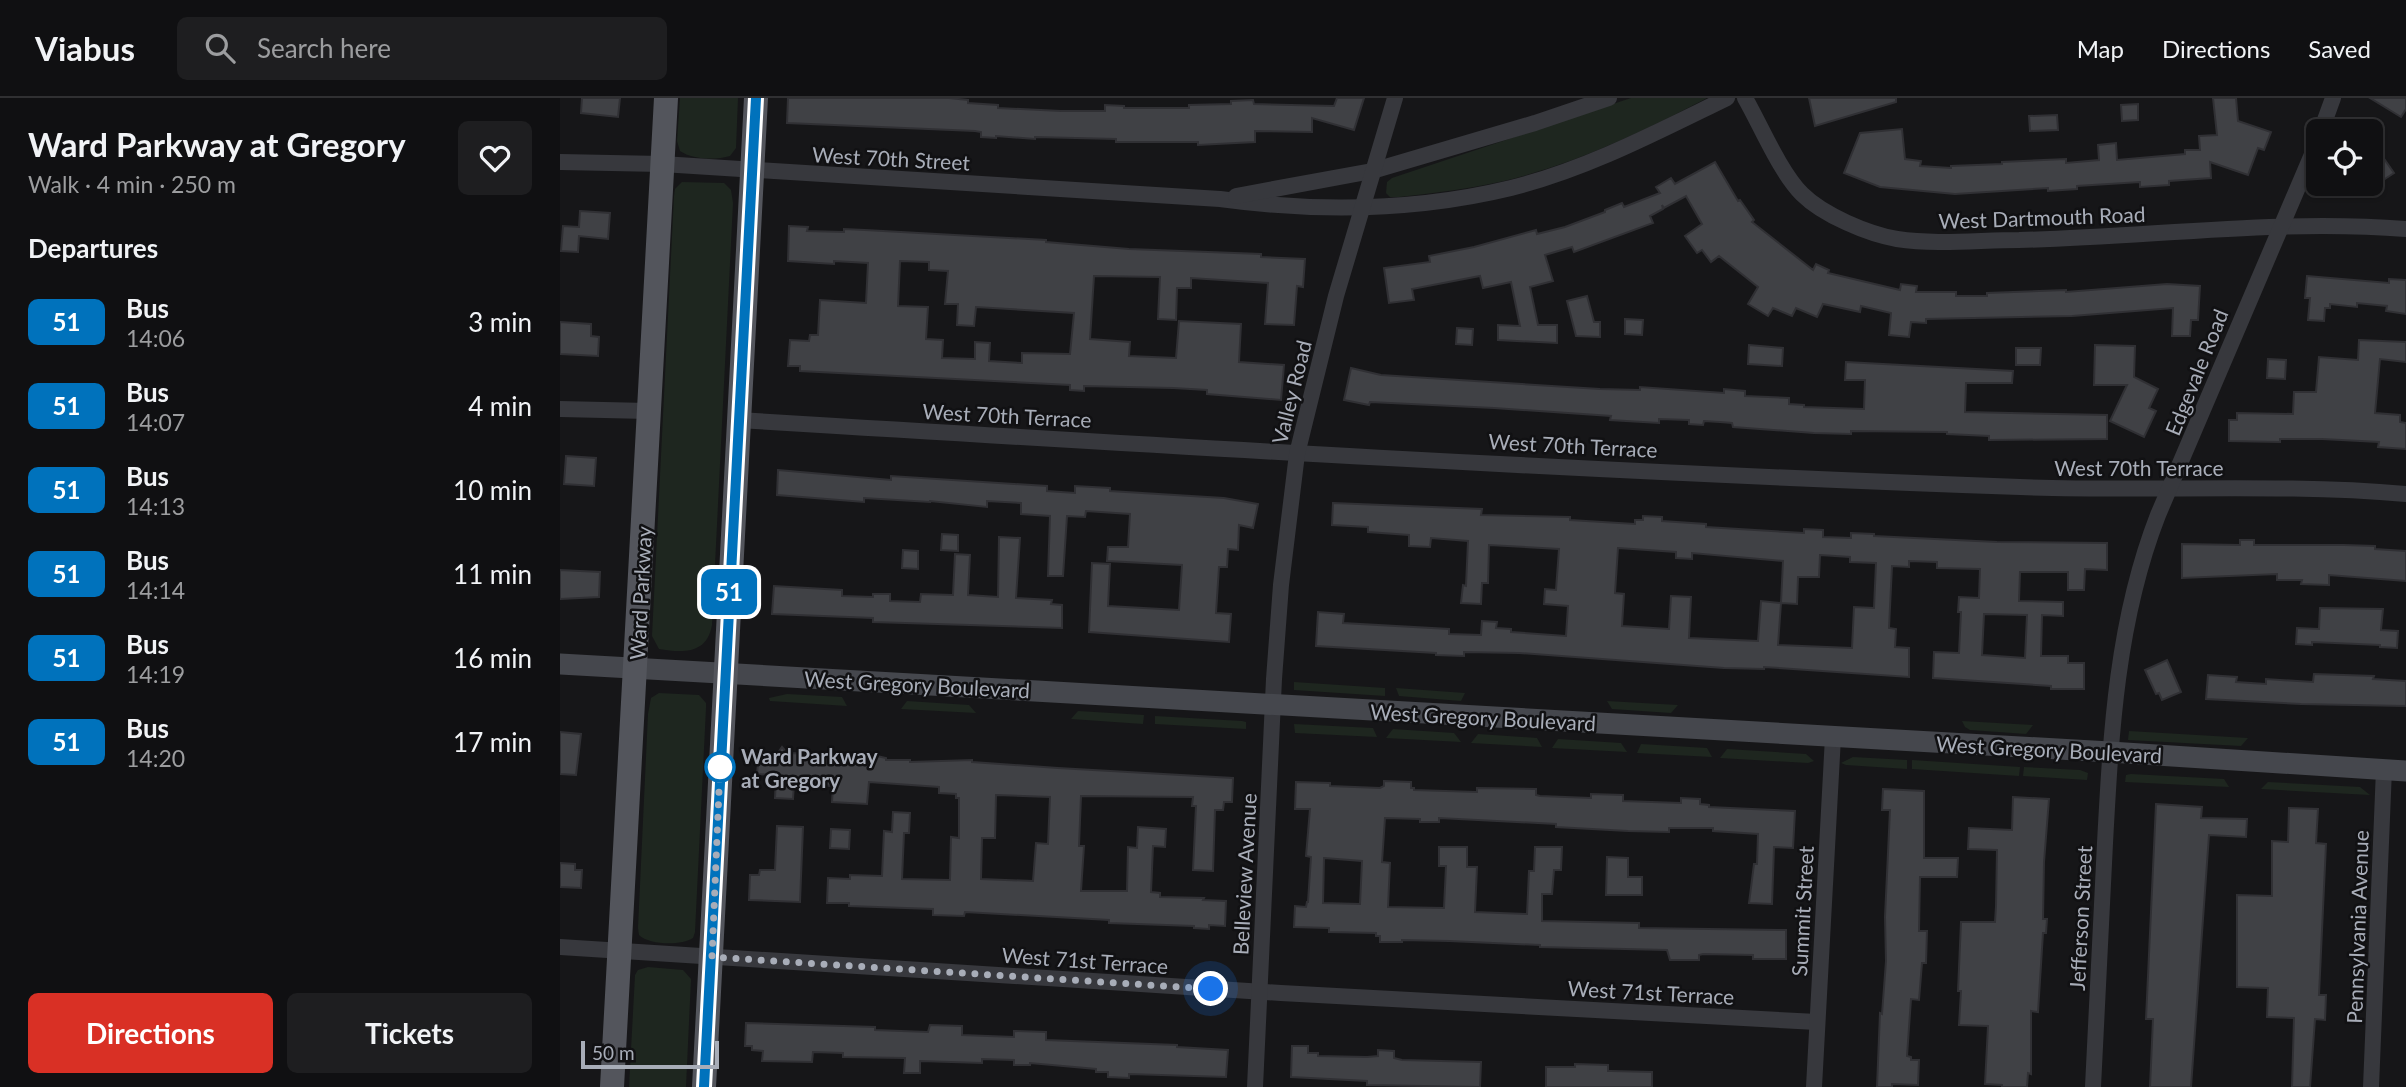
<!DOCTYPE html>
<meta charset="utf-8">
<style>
:root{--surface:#101012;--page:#1e1e20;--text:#f1f3f6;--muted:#9c9d9f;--line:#303032;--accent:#d93025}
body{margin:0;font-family:Lato,sans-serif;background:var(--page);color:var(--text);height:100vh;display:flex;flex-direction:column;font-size:26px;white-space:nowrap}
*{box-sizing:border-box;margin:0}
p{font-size:23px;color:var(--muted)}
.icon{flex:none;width:38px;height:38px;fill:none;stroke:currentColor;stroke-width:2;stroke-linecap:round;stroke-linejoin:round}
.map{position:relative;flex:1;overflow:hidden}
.drawer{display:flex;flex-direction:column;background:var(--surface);width:560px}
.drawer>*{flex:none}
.badge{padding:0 14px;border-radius:10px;font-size:24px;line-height:46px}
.buttons{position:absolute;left:1746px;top:21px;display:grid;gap:14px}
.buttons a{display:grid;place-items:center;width:77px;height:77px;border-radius:10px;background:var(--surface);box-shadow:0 2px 5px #0004,0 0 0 2px var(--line);font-size:35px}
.scale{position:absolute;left:21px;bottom:18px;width:138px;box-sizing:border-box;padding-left:7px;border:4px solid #a8adb8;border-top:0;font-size:19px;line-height:24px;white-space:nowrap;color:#a8adb8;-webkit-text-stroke:5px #111113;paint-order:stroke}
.you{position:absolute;width:35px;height:35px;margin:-18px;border:5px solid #fff;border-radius:50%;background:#1a73e8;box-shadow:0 0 0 10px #1a73e833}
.map>.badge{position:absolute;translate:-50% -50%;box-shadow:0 0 0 4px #fff}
h2{padding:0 28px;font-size:26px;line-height:63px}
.round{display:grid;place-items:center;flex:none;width:74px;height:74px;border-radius:10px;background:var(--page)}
.overview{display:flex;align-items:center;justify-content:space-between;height:119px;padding:0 28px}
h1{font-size:33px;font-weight:700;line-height:52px}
.action{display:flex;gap:14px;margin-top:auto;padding:14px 28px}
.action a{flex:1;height:80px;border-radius:10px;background:var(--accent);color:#fff;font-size:28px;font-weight:700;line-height:80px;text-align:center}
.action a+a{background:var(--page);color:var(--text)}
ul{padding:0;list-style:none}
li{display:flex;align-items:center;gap:21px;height:84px;padding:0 28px}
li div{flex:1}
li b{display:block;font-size:26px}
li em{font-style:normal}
li .badge{min-width:77px;font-weight:700;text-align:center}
header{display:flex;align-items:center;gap:42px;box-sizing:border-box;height:98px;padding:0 35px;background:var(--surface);border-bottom:2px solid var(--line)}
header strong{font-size:33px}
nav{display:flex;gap:38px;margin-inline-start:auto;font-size:24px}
.search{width:490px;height:63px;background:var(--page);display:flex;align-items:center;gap:18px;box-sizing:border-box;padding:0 24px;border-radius:10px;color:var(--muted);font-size:26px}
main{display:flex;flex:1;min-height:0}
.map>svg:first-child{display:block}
.green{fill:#1e261f}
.building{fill:#404145;stroke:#303034;stroke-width:2;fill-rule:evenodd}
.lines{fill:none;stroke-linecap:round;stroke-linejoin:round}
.street{stroke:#37383d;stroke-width:16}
.secondary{stroke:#45474d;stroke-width:21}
.primary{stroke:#53555c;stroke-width:24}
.line-casing{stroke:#fff;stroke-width:16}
.line{stroke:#0072bc;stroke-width:10}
.walk{stroke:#a8adb8;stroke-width:7;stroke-dasharray:0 12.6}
.stop-dot{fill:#fff;stroke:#0072bc;stroke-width:3.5}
.labels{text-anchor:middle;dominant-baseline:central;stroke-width:5;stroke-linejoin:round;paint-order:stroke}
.street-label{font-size:21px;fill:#a8adb8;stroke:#111113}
.stop-label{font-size:21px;font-weight:bold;fill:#a8adb8;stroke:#111113;text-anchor:start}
</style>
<header>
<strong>Viabus</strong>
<div class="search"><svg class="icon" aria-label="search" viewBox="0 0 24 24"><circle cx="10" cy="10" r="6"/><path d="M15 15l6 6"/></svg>Search here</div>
<nav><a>Map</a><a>Directions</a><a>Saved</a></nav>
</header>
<main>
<section class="drawer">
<div class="overview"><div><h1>Ward Parkway at Gregory</h1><p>Walk · 4 min · 250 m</p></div><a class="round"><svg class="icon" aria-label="heart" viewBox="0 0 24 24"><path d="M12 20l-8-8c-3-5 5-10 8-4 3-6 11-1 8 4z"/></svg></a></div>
<h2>Departures</h2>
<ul>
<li><span class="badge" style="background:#0072bc;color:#fff">51</span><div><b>Bus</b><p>14:06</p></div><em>3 min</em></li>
<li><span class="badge" style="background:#0072bc;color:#fff">51</span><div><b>Bus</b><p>14:07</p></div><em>4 min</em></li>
<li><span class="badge" style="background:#0072bc;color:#fff">51</span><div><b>Bus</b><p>14:13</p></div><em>10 min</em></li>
<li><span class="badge" style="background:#0072bc;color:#fff">51</span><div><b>Bus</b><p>14:14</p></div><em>11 min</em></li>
<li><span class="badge" style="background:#0072bc;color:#fff">51</span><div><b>Bus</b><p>14:19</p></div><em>16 min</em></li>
<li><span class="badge" style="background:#0072bc;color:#fff">51</span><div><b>Bus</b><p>14:20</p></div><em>17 min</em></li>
</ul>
<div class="action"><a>Directions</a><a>Tickets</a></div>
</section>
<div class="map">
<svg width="1846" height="989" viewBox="0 0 1846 989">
<rect width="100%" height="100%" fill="#161618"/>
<!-- green -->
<g class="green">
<path d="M120,0H178L176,50L170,58C156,62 133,62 120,53L117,43Z"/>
<path d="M1071,0H1147C1082,34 1015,66 944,83C909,91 874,95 839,99H830L826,95L827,84L832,80Z"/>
<path d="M122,84L164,85L171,92L173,105L152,527C147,556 123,555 99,551L92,538L114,98L115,91Z"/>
<polygon points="734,584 825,590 825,598 734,592"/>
<polygon points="836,590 905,595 901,603 839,598"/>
<path d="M99,595L139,597L146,605V610L135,834L133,840C121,848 89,847 79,837L78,830L88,616L91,600Z"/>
<polygon points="227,596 282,599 287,608 210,603 209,600"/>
<polygon points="347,603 409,607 416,615 341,611"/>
<polygon points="1047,603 1118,607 1111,615 1052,611"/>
<polygon points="518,613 584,617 583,626 511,621"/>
<polygon points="595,618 682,623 686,624 686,631 595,626"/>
<polygon points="1402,623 1473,627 1466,636 1410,632 1405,629"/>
<polygon points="734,626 813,630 817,639 735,635"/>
<polygon points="833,631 894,635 901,644 826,640"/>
<polygon points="1569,633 1688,640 1681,648 1568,642"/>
<polygon points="918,636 977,640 982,649 911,645"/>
<polygon points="998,641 1061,645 1067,654 992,650"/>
<polygon points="1081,646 1147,650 1152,659 1077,655"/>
<polygon points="1167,651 1246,656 1254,663 1248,665 1160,660"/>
<polygon points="1293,659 1347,662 1347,671 1286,667 1281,665"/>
<polygon points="1352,662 1460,669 1459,678 1352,671"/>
<polygon points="1464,669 1520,672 1528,675 1527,682 1463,678"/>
<polygon points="1571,676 1664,681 1669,689 1565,684 1566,677"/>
<polygon points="1708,684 1800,689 1810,697 1701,691"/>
<polygon points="88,869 123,872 131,881 126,989 69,989 75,877 78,872"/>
</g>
<!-- building -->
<g class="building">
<polygon points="22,0 60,0 58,19 21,15"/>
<polygon points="228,0 389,0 408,2 408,5 438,7 438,10 501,13 545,13 545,7 564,8 564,10 629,10 629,7 671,6 671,3 693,2 694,6 774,8 777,0 804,0 794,32 752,20 752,34 695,33 695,44 638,47 638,44 556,44 556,41 475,39 475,41 436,38 436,40 421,39 421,34 415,33 227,25"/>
<polygon points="1249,0 1336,0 1336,4 1255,28"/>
<polygon points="1653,0 1676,0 1678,23 1711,34 1704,52 1698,50 1688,77 1650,64 1651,80 1609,83 1609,87 1580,89 1580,84 1517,88 1517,91 1488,93 1488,90 1395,96 1320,89 1284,75 1300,35 1342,31 1345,61 1361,63 1360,68 1391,70 1391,68 1442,66 1442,64 1506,61 1506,65 1539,62 1538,47 1556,45 1557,62 1625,56 1625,52 1640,52 1639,38 1657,37"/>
<polygon points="1810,0 1846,0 1846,11 1841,19"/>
<polygon points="1578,6 1578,22 1562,23 1561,7"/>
<polygon points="1497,17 1498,32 1470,33 1469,18"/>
<polygon points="1811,42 1834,75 1811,90"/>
<polygon points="1155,64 1178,103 1180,102 1194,122 1192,124 1253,172 1256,166 1269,172 1268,175 1340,192 1341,186 1357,188 1356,194 1396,194 1396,198 1427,198 1427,195 1506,192 1506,194 1607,186 1640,188 1638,222 1631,222 1630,238 1612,238 1613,210 1512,218 1366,221 1366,225 1351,224 1349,239 1329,237 1331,215 1301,208 1300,214 1263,206 1257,219 1236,210 1232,218 1213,210 1208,218 1188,206 1198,189 1159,158 1151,164 1142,152 1137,155 1125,138 1142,126 1126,98 1104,110 1102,107 1103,111 1090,118 1093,125 1014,154 1012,149 985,157 993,183 970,189 978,227 997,227 997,245 938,242 938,227 960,228 951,184 923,190 920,178 852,191 854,202 829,205 824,170 870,164 869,158 914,149 976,132 977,136 1005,129 1045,114 1045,112 1062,105 1064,109 1100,95 1096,89 1111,80 1115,86"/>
<polygon points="20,113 50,115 48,141 19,138 18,154 1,153 3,128 19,129"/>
<path d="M229,128L248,129L247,133L284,134V131L305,132L486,142V144L569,151L701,156V159L745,161L743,189L737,188L734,227L705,226L708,185L631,180V190H617L616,222L598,221L600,179L534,178L530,241L570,244L569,258L616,260L619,223L681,226L679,264L724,267L721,302L647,296V292L613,290L524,288V293L510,292V287L240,273V268H228L230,242L249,243L250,237H258L260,202L306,205L308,165L274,163V166L228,163ZM340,163L369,164V172L388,173L385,206H398L397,227L414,228L416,209L514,215L510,256L462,255V265L429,263L430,245L415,244V261L382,260L383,242L366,241L368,209L338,208Z"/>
<polygon points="1747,178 1829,185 1829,181 1846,182 1846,216 1826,213 1827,208 1797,205 1797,209 1770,206 1770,210 1765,210 1764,223 1748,222 1750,200 1745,200"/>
<polygon points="1027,198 1034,224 1040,224 1040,239 1016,238 1007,203"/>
<polygon points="1065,221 1083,222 1082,237 1065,236"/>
<polygon points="0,224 31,226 31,238 39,239 38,258 0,256"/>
<polygon points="897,230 913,231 912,247 896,246"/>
<polygon points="1799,242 1846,244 1846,264 1820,261 1815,315 1840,317 1840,324 1846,325 1846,351 1818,349 1819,344 1762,341 1720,341 1720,344 1669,343 1669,322 1677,322 1677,315 1733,316 1734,294 1756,294 1759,259 1798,262"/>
<polygon points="1189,247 1223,250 1222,268 1188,266"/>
<polygon points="1535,247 1575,248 1574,279 1598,291 1589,310 1596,313 1584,339 1550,323 1567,287 1534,287"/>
<polygon points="1456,250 1481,250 1480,267 1456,267"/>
<polygon points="1708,261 1726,262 1725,281 1707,280"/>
<polygon points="1286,264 1453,273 1452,285 1406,285 1405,314 1547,317 1547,341 1429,342 1429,338 1387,336 1387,334 1291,333 1291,336 1254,335 1173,329 1172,325 1160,324 1144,323 1143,327 1129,326 1129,322 1099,321 1099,325 1050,322 1051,318 934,310 810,304 809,307 784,302 791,270 821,277 1040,291 1080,292 1080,289 1164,295 1164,291 1185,293 1185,298 1229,300 1229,306 1244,307 1244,309 1304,311 1305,282 1285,282"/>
<polygon points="6,358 36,360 34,388 4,386"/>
<polygon points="218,372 331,382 331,378 487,388 487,393 515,395 515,388 550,390 550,393 664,400 698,406 693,430 679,427 678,452 668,451 667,469 659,469 656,515 671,516 669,544 529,534 532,465 550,466 548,508 619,512 622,467 547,463 548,449 568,449 570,416 526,413 525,419 507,418 503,478 488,478 490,418 461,416 461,405 427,403 427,409 370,403 370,404 304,400 304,404 217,397"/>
<path d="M773,405L922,411L921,417L1010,419V422L1075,426V422H1083V418L1102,419V423L1146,426V429L1244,435V431L1263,432V439L1291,440V435L1314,436V438L1437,444L1547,445V472L1525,471L1524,492H1508V474H1460L1459,503L1503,504V518L1482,517L1481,558H1508V565H1524V591H1491V588L1373,580L1374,554L1399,555L1401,514H1398L1399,499L1419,500L1420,471L1377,470V464L1349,463V469L1332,468L1329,530L1336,531L1335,549L1349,550V579L1204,569V571L1164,570L959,555L904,554V558L876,557V555L756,548L758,514L784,516L783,525L889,531V536L921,537L922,523L937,524L936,530L951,531V534L1006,538L1008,508L984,506L985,491L996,492L999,451L929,447L928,485H922L921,506L901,505L903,487L906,488L908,443L871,440L870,449L849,448V437L808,434V429L772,427ZM1058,450L1116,454V460L1132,461V455L1223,463L1221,505L1201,503L1198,543L1129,540L1131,499L1111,498L1109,531L1062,528L1064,496L1055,495ZM1260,457L1290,459V464L1316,465L1314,510L1294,509L1292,550L1218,547L1221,505L1237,506L1238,479H1259ZM1424,516L1467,517L1465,560L1422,557Z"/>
<polygon points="382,436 398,437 398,453 381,452"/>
<polygon points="439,439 460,440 456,500 492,502 491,506 502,507 502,530 313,524 313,520 212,516 214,488 282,492 282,498 313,499 313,496 330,496 330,503 360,504 361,496 393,497 395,456 410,457 408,497 438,499"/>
<polygon points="1680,442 1694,442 1694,447 1784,447 1815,448 1815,451 1846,453 1846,483 1769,477 1769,487 1741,486 1742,482 1717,482 1717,476 1622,480 1622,446 1680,447"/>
<polygon points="343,452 358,453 358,471 342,470"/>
<polygon points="0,472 40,474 39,499 0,501"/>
<polygon points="1760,510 1823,511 1821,532 1838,533 1837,550 1820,549 1820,547 1752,544 1752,547 1736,546 1737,530 1759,531"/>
<polygon points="1607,562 1621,594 1602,602 1599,595 1596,596 1585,572"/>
<polygon points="1754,576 1814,578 1813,581 1846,583 1846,608 1741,606 1646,601 1648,577 1677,579 1676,584 1706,586 1706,581 1753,584"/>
<polygon points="0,634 21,636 16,677 0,676"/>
<path d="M222,649L227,655L317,658L326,660V662H350V664L412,662V664L498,670L673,680L672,704H664L663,712H655L653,773L633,772L636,708H632L633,699L521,698L519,748H524L521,793H567L568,749L577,750L578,729L606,731L605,749L593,748L591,794L600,795V799L644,800L643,802L666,803L665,828L649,827V831L634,830V828L549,825V822L405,814L404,818L373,817V811L289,808V805H267L268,780L290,781V777L322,778L324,733L332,734L333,714L350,715L349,735H344L342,781L390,782L391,739L399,740V700H396V696L379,695V689L309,684L307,706L272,704L273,688L234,686L233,701L215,700L216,680H211V677L197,676L199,656H217ZM436,697L490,699L488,746L476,745L473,783L421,781L422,740H435Z"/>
<path d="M824,683L851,684V690H854V692L917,694V690L976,691V697L980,698L1031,700V696L1063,697V703L1121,705V700L1140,701V706L1149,707V709L1235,713L1233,750L1214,749L1212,806L1189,805L1194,766H1197L1198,736L1153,733V730H1109V734L1068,733L996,729V726L879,720V724H860V721L825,720L822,764L830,765L828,809L884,810L886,768H879V749H907V769H917L915,814L967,816L969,773H974L975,749H1002L1001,772H994L992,796H982V823L1079,825V830L1226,832V861H1193V857L1143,856L1139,857V862H1110L1107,852L980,849V847L889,843L842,842V844H820V838H816V835L769,834V830L734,829L735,808L746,809L747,804H748L751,759L746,758L750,711H735L736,684L770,685V688L820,690L824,688ZM764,760L802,763L800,806L763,805Z"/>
<polygon points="1323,691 1364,693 1364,760 1398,760 1397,779 1360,779 1359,833 1367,833 1366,865 1362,865 1359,902 1351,901 1347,958 1351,959 1351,962 1359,962 1358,987 1332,986 1332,989 1317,989 1320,915 1322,916 1326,863 1325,819 1330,712 1322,712"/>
<polygon points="1453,699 1489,701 1484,764 1483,821 1487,821 1486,835 1483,835 1478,914 1471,913 1471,976 1468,975 1467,989 1442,989 1442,987 1425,986 1428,928 1399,927 1401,893 1398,893 1401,824 1435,824 1436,808 1437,752 1408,751 1409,730 1452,732"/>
<polygon points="1596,706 1642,709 1641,720 1687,721 1686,739 1649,737 1631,989 1590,989 1593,921 1586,921"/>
<polygon points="1729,710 1758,711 1756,745 1766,746 1759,897 1766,897 1765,922 1755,921 1750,989 1732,989 1734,920 1707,919 1708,890 1677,889 1677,797 1712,798 1712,743 1728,744"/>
<polygon points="217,728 243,729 240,804 189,802 190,777 199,777 200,772 215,772"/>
<polygon points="271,731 290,732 289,751 270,750"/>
<polygon points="1047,759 1068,760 1068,779 1082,779 1082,797 1046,797"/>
<polygon points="0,765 15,766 15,772 22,772 21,790 0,789"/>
<polygon points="186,925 315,929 315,932 368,934 370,927 402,928 402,937 454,939 454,933 486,934 486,942 617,947 617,949 668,952 666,979 569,976 569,980 548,979 548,974 536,974 536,971 470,965 470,967 454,967 454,962 422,961 422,965 360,963 360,975 344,975 345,960 283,959 283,955 253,954 252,964 202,963 203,953 192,952 192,948 185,948"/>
<polygon points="732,948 748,948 748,955 758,955 758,958 807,959 818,958 818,952 834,953 834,960 842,962 921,964 920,989 807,987 807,983 731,979"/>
<polygon points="1015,966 1048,967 1048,973 1051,973 1092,974 1092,989 986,989 986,969 1015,969"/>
</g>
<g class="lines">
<!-- street -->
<g class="street">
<path d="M1185,0C1201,28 1220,74 1242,96C1263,117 1308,136 1337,141C1377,147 1419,142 1459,142C1588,139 1717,121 1846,131"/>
<polyline points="1761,33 1773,0"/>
<path d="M0,64L102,66L660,101C756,114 856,113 951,90C1027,71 1097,34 1167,0"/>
<polyline points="676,98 812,73 975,25 1049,0"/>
<polyline points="0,311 88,313"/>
<path d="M178,322C605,348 1033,374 1460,389C1589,394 1718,385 1846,396"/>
<polyline points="0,849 721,895 1257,924"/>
<polyline points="695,989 714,581 721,487 737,356 776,198 835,0"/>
<polyline points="1254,989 1273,639"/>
<path d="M1533,989C1537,908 1541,826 1545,745C1551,633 1557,522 1598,417L1759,40"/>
<polyline points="1811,989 1824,671"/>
</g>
<!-- secondary -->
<polyline class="secondary" points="0,566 1550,654 1846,673"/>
<!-- primary -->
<g class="primary">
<polyline points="52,989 106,0"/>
<polyline points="144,989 196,0"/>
</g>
</g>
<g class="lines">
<defs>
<polyline id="line" points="144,989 196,0"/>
</defs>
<!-- line casing -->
<use href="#line" class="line-casing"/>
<!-- line -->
<use href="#line" class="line"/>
<!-- walk -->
<polyline class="walk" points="160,669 152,859 651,891"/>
</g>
<!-- markers -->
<circle class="stop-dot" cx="160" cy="669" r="14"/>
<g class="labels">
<!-- street labels -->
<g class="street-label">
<text transform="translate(331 60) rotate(3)">West 70th Street</text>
<text transform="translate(1482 119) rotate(-2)">West Dartmouth Road</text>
<text transform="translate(1636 274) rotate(-68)">Edgevale Road</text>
<text transform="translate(731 294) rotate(-76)">Valley Road</text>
<text transform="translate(447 317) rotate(3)">West 70th Terrace</text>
<text transform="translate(1013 347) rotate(3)">West 70th Terrace</text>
<text x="1579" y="369">West 70th Terrace</text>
<text transform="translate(80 495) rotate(-87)">Ward Parkway</text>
<text transform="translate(357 586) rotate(3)">West Gregory Boulevard</text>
<text transform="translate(923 619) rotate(3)">West Gregory Boulevard</text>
<text transform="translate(1489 651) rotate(3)">West Gregory Boulevard</text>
<text transform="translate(684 776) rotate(-87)">Belleview Avenue</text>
<text transform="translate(1242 813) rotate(-87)">Summit Street</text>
<text transform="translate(1520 820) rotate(-87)">Jefferson Street</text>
<text transform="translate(1797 829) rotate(-88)">Pennsylvania Avenue</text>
<text transform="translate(525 862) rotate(4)">West 71st Terrace</text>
<text transform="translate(1091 894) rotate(3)">West 71st Terrace</text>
</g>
<!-- stop labels -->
<g class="stop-label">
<text x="181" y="657">Ward Parkway<tspan x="181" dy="24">at Gregory</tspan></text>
</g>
</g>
</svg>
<div class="buttons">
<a><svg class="icon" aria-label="locate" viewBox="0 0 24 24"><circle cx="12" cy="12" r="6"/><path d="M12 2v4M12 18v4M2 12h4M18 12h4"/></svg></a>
</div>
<div class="scale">50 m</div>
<div class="you" style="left:651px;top:891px"></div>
<b class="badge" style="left:169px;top:494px;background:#0072bc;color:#fff">51</b>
</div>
</main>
